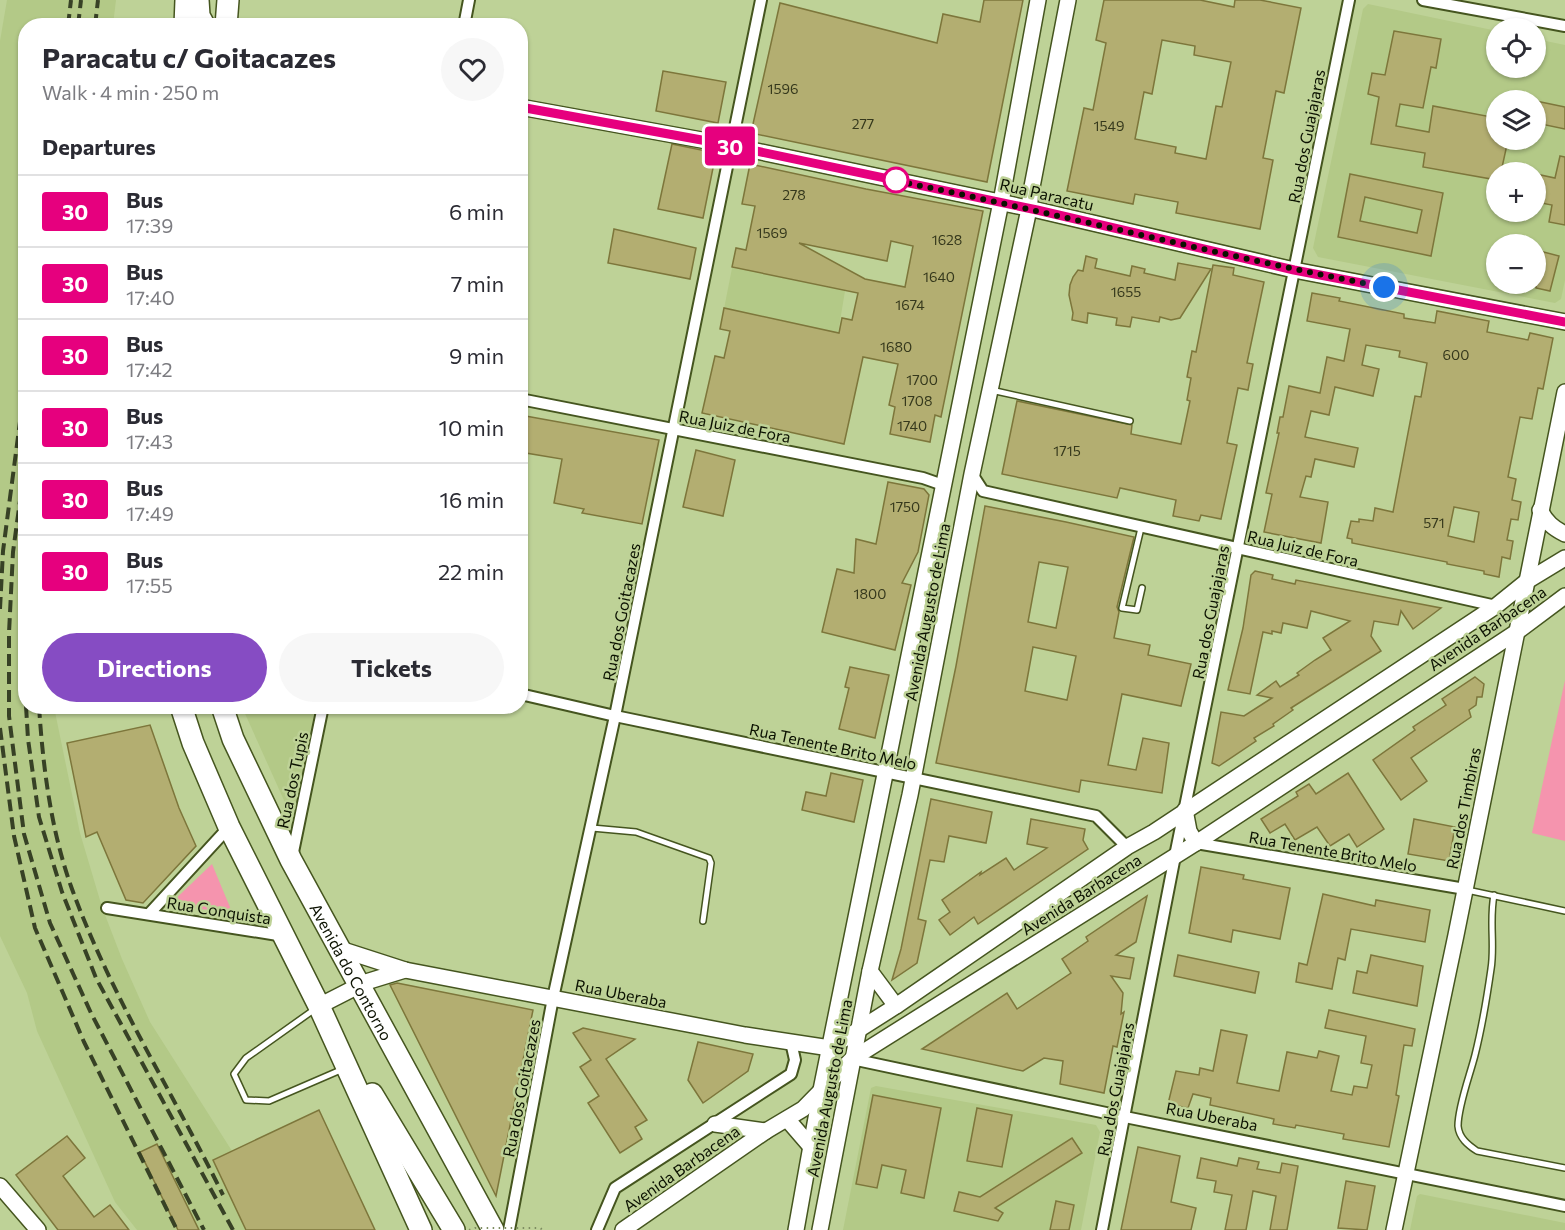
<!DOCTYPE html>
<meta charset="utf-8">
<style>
:root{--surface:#fff;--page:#f7f7f7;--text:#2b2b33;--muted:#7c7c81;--line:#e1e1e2;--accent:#864cc3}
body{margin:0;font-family:Commissioner,sans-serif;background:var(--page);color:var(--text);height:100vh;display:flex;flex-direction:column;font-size:22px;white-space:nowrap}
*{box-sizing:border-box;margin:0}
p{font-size:20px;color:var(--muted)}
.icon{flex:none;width:33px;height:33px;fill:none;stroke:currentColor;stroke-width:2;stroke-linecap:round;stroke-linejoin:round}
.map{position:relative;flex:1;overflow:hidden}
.panel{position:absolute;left:18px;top:18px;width:510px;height:696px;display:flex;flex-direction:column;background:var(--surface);border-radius:24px;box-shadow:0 2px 4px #0004}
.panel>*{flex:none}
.badge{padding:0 12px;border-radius:4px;font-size:21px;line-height:39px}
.fabs{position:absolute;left:1486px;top:18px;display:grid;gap:12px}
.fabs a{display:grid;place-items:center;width:60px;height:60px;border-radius:50%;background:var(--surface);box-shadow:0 2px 4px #0004;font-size:30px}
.you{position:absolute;width:30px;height:30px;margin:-15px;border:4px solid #fff;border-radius:50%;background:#1a73e8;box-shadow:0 0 0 9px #1a73e833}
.map>.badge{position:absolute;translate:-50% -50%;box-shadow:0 0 0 3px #fff}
h2{padding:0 24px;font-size:22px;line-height:54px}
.round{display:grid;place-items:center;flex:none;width:63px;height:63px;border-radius:32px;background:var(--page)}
.head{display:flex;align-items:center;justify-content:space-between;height:102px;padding:0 24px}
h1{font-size:28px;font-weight:700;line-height:45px}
.action{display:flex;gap:12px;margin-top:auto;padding:12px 24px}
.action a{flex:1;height:69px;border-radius:36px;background:var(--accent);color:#fff;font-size:24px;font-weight:700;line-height:69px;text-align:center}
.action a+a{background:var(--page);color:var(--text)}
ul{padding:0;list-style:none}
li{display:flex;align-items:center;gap:18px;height:72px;padding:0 24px;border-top:2px solid var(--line)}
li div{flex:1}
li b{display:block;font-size:22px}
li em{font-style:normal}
li .badge{min-width:66px;font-weight:700;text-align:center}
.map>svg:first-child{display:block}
.built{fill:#b3c987;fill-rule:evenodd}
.green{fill:#f594ae}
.building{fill:#b3ae71;stroke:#7d763b;stroke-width:1.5;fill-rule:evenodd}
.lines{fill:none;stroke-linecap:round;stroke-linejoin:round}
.lane-casing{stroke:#45551f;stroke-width:8}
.street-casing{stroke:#45551f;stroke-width:14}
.secondary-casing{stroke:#45551f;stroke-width:18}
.highway-casing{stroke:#45551f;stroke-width:24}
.lane{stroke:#fff;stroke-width:5}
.street{stroke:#fff;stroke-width:10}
.secondary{stroke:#fff;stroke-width:15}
.highway{stroke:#fff;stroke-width:21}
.rail{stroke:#374125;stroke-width:4;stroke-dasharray:12 6;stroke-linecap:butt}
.path-bridge{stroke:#7e8d61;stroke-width:2;stroke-dasharray:1.5 4.5;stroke-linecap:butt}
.line-casing{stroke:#fff;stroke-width:14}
.line{stroke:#e6007e;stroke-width:9}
.walk{stroke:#0b1100;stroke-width:6;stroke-dasharray:0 10.8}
.stop-dot{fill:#fff;stroke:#e6007e;stroke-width:3}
.labels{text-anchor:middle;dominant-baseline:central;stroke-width:5;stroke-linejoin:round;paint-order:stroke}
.number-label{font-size:14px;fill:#35381c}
.street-label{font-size:16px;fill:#0b1100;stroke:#bed297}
</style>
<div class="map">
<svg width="1565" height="1230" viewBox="0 0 1565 1230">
<rect width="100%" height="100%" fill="#bed297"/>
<!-- built -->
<g class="built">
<polygon points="7,0 116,0 113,25 26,26 26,706 54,707 80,833 102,907 122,959 150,1022 232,1151 213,1160 246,1230 137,1230 115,1202 37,1031 27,993 0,936 0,41"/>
<path d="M1368,4L1497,31V68H1536V39L1565,45V280L1561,299L1555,303L1318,257L1313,248L1363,9ZM1497,100H1536V140H1497ZM1497,172H1536V212H1497ZM1497,244H1536V284H1497Z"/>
<polygon points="736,248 848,273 835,351 720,329"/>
<polygon points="242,707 315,707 296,827"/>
<polygon points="876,1086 1096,1125 1100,1132 1081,1230 843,1230 871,1088"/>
<polygon points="1420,1194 1565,1223 1565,1230 1410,1230 1417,1196"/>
</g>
<!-- green -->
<g class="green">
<polygon points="1565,680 1565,841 1532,833"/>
<polygon points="212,864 232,912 168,906"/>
</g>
<!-- building -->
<g class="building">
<polygon points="984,0 1023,0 987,182 751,133 780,3 937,43 943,14 980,22"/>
<path d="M1104,0H1200L1234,7L1235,0H1260L1301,8L1284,93L1276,91L1263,158L1273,160L1260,229L1176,213L1178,202L1135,194L1133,204L1067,191L1084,108L1093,110L1106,43L1096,40ZM1162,40L1195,46L1194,55L1231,62L1222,107L1216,106L1206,159L1175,153L1176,147L1135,139L1144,92L1152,94Z"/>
<polygon points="1394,31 1441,39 1436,68 1431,67 1423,108 1400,104 1396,126 1429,132 1433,106 1497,118 1497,140 1508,140 1501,172 1497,172 1497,180 1423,167 1425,153 1371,144 1379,97 1368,94 1372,73 1385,75"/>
<polygon points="663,71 726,82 718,123 656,111"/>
<polygon points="1536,101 1565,107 1565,129 1536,123"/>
<polygon points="672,144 716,153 703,218 658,209"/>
<polygon points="1560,156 1565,157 1565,225 1549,222 1552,205 1536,202 1536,174 1555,178"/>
<path d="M750,164L866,189L983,211L941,417L935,415L930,442L890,434L895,407L889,405L898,364L863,357L844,444L702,413L715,356L724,358L730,331L720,329L724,308L839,333L842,318L852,320L858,293L732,267L736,248L746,250L755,206L742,204ZM891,241L913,246L905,287L865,279L799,243L887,261Z"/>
<path d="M1350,174L1443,193L1431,256L1338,237ZM1365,197L1422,210L1417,233L1360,221Z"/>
<polygon points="614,229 696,248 690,279 608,263"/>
<polygon points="1536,250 1559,256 1550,291 1536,288"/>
<polygon points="1086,256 1097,259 1095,268 1130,276 1132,266 1145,269 1144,273 1175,280 1178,263 1211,269 1180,318 1171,320 1160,317 1159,322 1132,317 1130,327 1116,325 1117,318 1088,313 1087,323 1072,320 1073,313 1069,295 1070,285 1073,277 1078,270 1083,271"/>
<polygon points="1213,265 1234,268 1233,275 1264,282 1247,363 1253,364 1248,390 1238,388 1227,443 1237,445 1221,519 1201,515 1199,521 1173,516 1176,500 1120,488 1117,498 1002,474 1017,401 1132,425 1131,434 1181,444 1190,401 1187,400 1191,378 1187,377 1192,351 1196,352"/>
<path d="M1312,293L1340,298L1339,301L1404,314V318L1435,323L1437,311L1489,321L1487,332L1528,340L1530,333L1553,338L1543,389L1538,388L1532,419L1520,417L1508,477L1516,479L1512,500L1521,502L1518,520L1511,519L1507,540L1513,541L1510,559L1502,557L1499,577L1484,574V571L1447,564V562L1352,543V539L1347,538L1351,521L1359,522V519L1373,521L1375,508L1393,512L1415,396L1421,397L1427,363L1399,357L1400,351L1366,345L1362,365L1379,369L1373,396L1335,387L1329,415L1311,411L1305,437L1358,448L1354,467L1315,459L1311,477L1306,476L1300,497L1328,502L1321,543L1264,532L1272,494L1266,493L1279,433H1277L1280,417H1283L1289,386L1320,393L1327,357L1344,361L1350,329L1307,321ZM1454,507L1479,512L1474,542L1448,536Z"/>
<polygon points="520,415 659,440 642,524 582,513 584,509 554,503 562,459 520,452"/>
<polygon points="696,450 735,460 723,516 683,507"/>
<polygon points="888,482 924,489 929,495 918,552 902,583 911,585 895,650 822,632 837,569 854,573 856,539 876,544"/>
<path d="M985,506L1066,522L1134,537L1117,607L1119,612L1114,638L1150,645L1148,655L1191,664L1181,706L1122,694L1108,765L1136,770L1143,738L1169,743L1162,793L1081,780L1079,792L936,763L956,666ZM1039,562L1068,567L1056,628L1028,622ZM1033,647L1076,656L1067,700L1025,691Z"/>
<polygon points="1255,571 1273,575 1272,579 1295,584 1296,580 1441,608 1413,629 1401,611 1398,625 1374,621 1371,636 1381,651 1291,708 1293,710 1273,724 1274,726 1254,738 1256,741 1219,766 1212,763 1221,712 1244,716 1272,698 1257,695 1276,681 1280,687 1299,675 1297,673 1315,660 1331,650 1323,638 1350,621 1311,611 1307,628 1283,623 1281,633 1272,631 1272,634 1263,632 1250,694 1228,690 1243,628 1251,575"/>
<polygon points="850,667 889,675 875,738 839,729 849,688 845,687"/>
<polygon points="1475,677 1484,684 1482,697 1477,697 1476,705 1469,710 1471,717 1411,758 1427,781 1401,800 1373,760 1415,730 1413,727 1446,705 1442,699"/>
<polygon points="150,725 179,808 196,846 143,903 126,900 97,832 86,837 67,743"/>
<polygon points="831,773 863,780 854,822 802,810 806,792 826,796"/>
<polygon points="1348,773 1384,829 1357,847 1349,834 1330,846 1317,827 1295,840 1285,824 1270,833 1261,819 1298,796 1296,792 1309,784 1316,794"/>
<polygon points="931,799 992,812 986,843 949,836 944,862 930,860 918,919 926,921 917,963 892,980 901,949"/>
<polygon points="1031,819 1085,829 1083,840 1088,849 978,924 974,917 950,935 939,920 950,912 942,900 981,872 980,875 1006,858 1014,870 1047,848 1027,844"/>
<polygon points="1414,819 1455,827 1449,861 1408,854"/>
<polygon points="1201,867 1244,875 1243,879 1290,888 1280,939 1233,930 1231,942 1189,933"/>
<polygon points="1323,894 1375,906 1376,900 1430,910 1425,942 1351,929 1345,960 1338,958 1332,989 1296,982 1299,963 1307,965"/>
<polygon points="1147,896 1136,942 1116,955 1134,958 1130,979 1111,976 1123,993 1121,1014 1124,1012 1117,1047 1113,1046 1104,1093 1060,1084 1063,1061 1044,1058 1023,1071 922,1049 1007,993 1017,1009 1071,973 1062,959 1088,941 1086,937"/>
<polygon points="1178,955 1259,972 1255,993 1174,976"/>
<polygon points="1371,955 1423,966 1417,1006 1353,993 1357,971 1367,973"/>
<polygon points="397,983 533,1010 496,1196 390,985"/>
<polygon points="1329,1010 1415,1029 1412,1046 1404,1045 1396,1095 1399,1096 1389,1147 1343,1139 1344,1134 1296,1125 1295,1128 1273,1124 1274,1119 1210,1105 1211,1098 1193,1094 1188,1108 1168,1104 1176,1071 1199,1075 1200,1068 1213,1071 1221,1030 1247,1035 1237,1083 1279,1091 1287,1052 1317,1058 1319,1051 1339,1056 1331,1091 1352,1095 1354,1086 1367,1088 1372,1065 1361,1063 1366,1036 1325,1028"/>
<polygon points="583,1028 635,1039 606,1059 647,1120 635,1127 642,1139 620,1153 588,1103 599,1096 580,1067 591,1060 573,1033"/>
<polygon points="698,1042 753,1054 748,1071 703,1103 688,1080"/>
<polygon points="873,1095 941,1108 924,1198 901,1193 906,1170 882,1165 877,1188 856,1184"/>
<polygon points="977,1108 1012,1115 1002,1167 967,1161"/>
<polygon points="319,1110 375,1230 246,1230 213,1160"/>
<polygon points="67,1136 85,1158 63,1176 94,1217 110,1205 129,1230 58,1230 16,1175"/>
<polygon points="1072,1138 1082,1153 995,1208 1003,1213 998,1221 954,1211 959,1192 980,1197"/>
<polygon points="157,1144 199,1230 178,1230 140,1152"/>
<polygon points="1138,1147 1180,1156 1171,1202 1196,1208 1191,1230 1121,1230"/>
<polygon points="1201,1158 1237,1166 1239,1158 1259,1162 1257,1169 1280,1173 1282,1163 1298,1166 1287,1230 1270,1230 1276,1196 1253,1191 1246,1230 1225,1230 1232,1195 1214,1192 1216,1181 1197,1178"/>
<polygon points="1346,1181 1375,1186 1367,1230 1338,1228"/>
<polygon points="1056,1201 1074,1205 1069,1230 1050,1230"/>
</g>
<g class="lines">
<defs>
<g id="lane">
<polyline points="991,390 1130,421"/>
<polyline points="1141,528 1122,608 1137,610 1142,588"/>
<polyline points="592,828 636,832 709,858 711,863 703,921"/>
<polyline points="1467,890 1565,911"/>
<path d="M1494,895C1489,921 1495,945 1491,969C1487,997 1482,1027 1475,1055C1470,1075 1458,1106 1458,1126C1459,1138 1468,1145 1477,1151L1565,1168"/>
<polyline points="315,1009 246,1058 234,1074 246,1100 269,1101 343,1069"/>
</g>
<g id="street">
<polyline points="1423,0 1565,26"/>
<polyline points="464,26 469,0"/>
<polyline points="520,399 923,478 943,485"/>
<polyline points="972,474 983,491 1496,606"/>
<polyline points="520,694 615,716 1096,816 1127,847"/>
<polyline points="1196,843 1465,889"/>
<polyline points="292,857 323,706"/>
<polyline points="107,908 284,936"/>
<polyline points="149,914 229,827"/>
<polyline points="852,1059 1125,1117 1565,1206"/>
<polyline points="509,1230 553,998 615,716 761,0"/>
<polyline points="597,1230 615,1188 791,1074 795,1060 791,1042"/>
<polyline points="1102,1230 1175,856 1349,0"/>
</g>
<g id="secondary">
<polyline points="201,0 202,15 208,26"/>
<polyline points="520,107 718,143 1037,210 1294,270 1565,322"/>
<path d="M1540,510C1546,522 1553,528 1565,534"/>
<polyline points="1185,810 1189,831 1196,843"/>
<polyline points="340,949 405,970 745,1035 830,1048"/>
<polyline points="870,971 896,1006"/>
<polyline points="319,1006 366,982 405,970"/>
<polyline points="830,1048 896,1006 1127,847 1154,832 1496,606 1527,581 1565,558"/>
<polyline points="787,1119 812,1148"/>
<polyline points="715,1124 766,1131"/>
<polyline points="0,1186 38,1230"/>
<polyline points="623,1230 766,1131 803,1109 852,1059 1196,843 1518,631 1565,596"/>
<polyline points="796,1230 821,1090 1001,202 1038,0"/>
<polyline points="820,1230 870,971 910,795 972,474 1029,209 1031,192 1068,0"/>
<polyline points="1394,1230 1456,935 1565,392"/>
</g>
<g id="highway">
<polyline points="185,26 186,0"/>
<polyline points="226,26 228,0"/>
<polyline points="181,706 193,743 229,827 319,1006 421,1230"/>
<path id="s1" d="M222,706L233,739L291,860L493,1230"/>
<polyline points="372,1094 454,1230"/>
</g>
</defs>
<!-- lane casing -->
<use href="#lane" class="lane-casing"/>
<!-- street casing -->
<use href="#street" class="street-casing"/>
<!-- secondary casing -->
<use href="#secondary" class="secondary-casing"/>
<!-- highway casing -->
<use href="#highway" class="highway-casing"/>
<!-- lane -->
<use href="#lane" class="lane"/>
<!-- street -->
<use href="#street" class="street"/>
<!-- secondary -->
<use href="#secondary" class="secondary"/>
<!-- highway -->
<use href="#highway" class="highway"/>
<!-- rail -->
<g class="rail">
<polyline points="68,26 71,0"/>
<polyline points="78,26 81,0"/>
<polyline points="95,26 98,0"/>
<polyline points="26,457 13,552 9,633 9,716 24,834 50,923 91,1013 204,1230"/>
<polyline points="0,609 3,551 26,376"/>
<polyline points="26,638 24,664 26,700"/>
<polyline points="26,706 28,739 39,817 62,892 96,978 233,1230"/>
<path d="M39,706C43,768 51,831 72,889C111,996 173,1093 223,1195"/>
<polyline points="0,728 14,836 35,928 84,1042 177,1230"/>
</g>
<!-- path-bridge -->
<polyline class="path-bridge" points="469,1230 475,1228 540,1228 543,1230"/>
</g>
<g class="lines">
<defs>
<polyline id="line" points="520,107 718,143 1037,210 1294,270 1565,322"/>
</defs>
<!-- line casing -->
<use href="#line" class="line-casing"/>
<!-- line -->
<use href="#line" class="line"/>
<!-- walk -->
<path class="walk" d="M896,180H892C1057,213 1220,256 1384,287"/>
</g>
<!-- markers -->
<circle class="stop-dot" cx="896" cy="180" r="12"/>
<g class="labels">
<!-- number labels -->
<g class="number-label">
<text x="783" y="88">1596</text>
<text x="863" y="123">277</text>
<text x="1109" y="125">1549</text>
<text x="794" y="194">278</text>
<text x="772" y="232">1569</text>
<text x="947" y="239">1628</text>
<text x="939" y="276">1640</text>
<text x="1126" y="291">1655</text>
<text x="910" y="304">1674</text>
<text x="896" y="346">1680</text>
<text x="1456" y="354">600</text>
<text x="922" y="379">1700</text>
<text x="917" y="400">1708</text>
<text x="912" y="425">1740</text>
<text x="1067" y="450">1715</text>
<text x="905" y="506">1750</text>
<text x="1434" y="522">571</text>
<text x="870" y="593">1800</text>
</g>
<!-- street labels -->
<g class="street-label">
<text transform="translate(1306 136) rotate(-79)">Rua dos Guajajaras</text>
<text transform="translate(1047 194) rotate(13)">Rua Paracatu</text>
<text transform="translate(735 426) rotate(11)">Rua Juiz de Fora</text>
<text transform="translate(1303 548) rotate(13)">Rua Juiz de Fora</text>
<text transform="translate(621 612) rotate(-79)">Rua dos Goitacazes</text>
<text transform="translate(927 612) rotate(-79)">Avenida Augusto de Lima</text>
<text transform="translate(1210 612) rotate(-79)">Rua dos Guajajaras</text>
<text transform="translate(1487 628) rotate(-34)">Avenida Barbacena</text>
<text transform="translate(833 746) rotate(12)">Rua Tenente Brito Melo</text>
<text transform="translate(292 780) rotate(-78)">Rua dos Tupis</text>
<text transform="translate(1463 808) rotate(-79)">Rua dos Timbiras</text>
<text transform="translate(1333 851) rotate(10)">Rua Tenente Brito Melo</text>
<text transform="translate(1081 894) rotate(-32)">Avenida Barbacena</text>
<text transform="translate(219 910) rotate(9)">Rua Conquista</text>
<text stroke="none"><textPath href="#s1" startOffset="296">Avenida do Contorno</textPath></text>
<text transform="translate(621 993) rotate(11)">Rua Uberaba</text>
<text transform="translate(521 1088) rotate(-79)">Rua dos Goitacazes</text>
<text transform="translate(829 1088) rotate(-79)">Avenida Augusto de Lima</text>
<text transform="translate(1115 1089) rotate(-79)">Rua dos Guajajaras</text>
<text transform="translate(1212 1116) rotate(11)">Rua Uberaba</text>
<text transform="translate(681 1168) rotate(-35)">Avenida Barbacena</text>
</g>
</g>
</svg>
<div class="fabs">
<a><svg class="icon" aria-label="locate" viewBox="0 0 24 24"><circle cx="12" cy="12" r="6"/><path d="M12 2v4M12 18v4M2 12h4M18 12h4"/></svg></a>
<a><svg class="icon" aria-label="layers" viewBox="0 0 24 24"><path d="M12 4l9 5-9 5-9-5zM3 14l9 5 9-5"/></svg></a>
<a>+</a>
<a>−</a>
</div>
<div class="you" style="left:1384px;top:287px"></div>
<b class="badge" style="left:730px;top:146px;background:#e6007e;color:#fff">30</b>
<section class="panel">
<div class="head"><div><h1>Paracatu c/ Goitacazes</h1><p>Walk · 4 min · 250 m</p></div><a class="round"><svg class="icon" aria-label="heart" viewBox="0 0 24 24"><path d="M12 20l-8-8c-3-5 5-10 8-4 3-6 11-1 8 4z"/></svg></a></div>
<h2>Departures</h2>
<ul>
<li><span class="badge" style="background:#e6007e;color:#fff">30</span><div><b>Bus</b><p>17:39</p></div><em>6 min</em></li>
<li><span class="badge" style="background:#e6007e;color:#fff">30</span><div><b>Bus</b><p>17:40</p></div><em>7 min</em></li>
<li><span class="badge" style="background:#e6007e;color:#fff">30</span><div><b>Bus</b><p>17:42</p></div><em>9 min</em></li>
<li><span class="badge" style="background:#e6007e;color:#fff">30</span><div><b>Bus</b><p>17:43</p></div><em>10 min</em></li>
<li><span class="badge" style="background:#e6007e;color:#fff">30</span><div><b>Bus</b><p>17:49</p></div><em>16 min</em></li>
<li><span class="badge" style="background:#e6007e;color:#fff">30</span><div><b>Bus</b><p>17:55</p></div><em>22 min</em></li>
</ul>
<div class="action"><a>Directions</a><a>Tickets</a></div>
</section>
</div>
